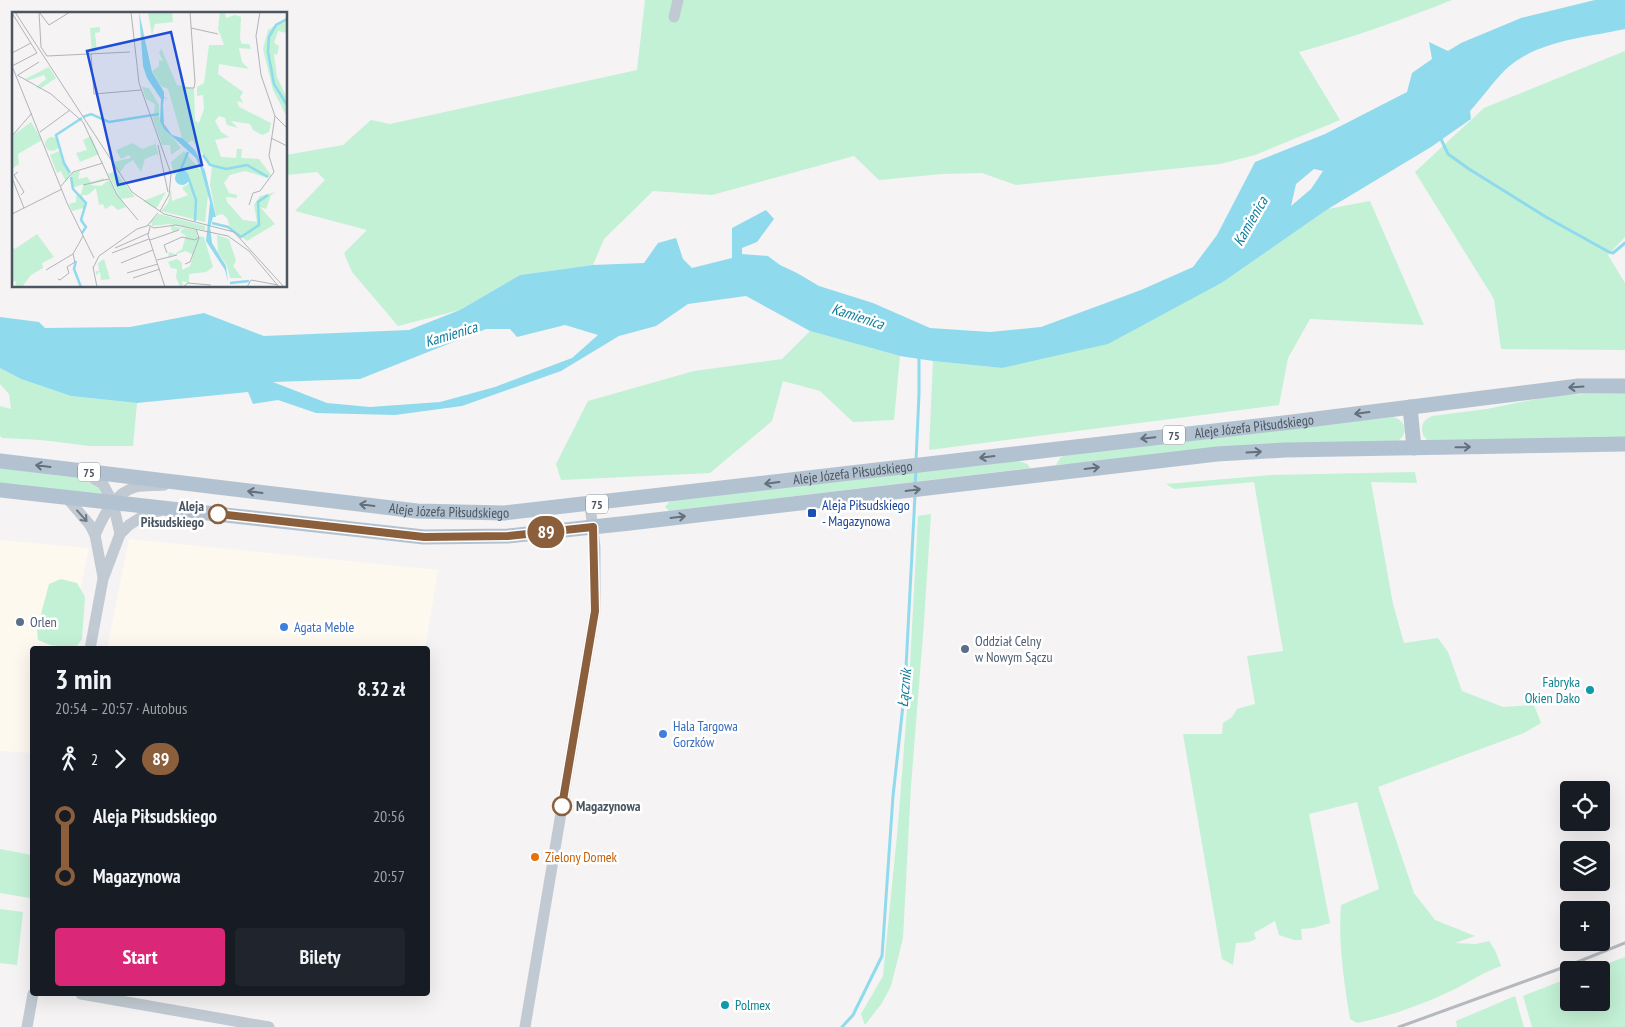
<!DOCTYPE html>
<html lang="pl">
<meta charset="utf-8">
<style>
:root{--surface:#171b24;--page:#20242c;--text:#f1f3f6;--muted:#9ea1a6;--accent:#db2777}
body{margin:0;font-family:"PT Sans Narrow",sans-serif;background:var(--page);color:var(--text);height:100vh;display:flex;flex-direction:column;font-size:19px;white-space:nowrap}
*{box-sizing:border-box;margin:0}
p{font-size:16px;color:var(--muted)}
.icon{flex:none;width:28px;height:28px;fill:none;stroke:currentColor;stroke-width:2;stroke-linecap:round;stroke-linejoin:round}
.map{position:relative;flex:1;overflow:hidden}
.drawer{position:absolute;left:30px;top:646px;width:400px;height:350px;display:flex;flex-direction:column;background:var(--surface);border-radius:5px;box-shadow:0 5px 20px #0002}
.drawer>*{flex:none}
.badge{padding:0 10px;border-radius:16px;font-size:18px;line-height:32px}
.fabs{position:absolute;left:1560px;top:781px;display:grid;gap:10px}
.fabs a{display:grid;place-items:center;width:50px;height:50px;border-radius:5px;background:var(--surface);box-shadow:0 5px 20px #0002;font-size:25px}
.map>.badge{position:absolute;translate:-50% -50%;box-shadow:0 0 0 2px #fff}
.legs{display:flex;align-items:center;gap:8px;height:55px;padding:0 25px;font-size:16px}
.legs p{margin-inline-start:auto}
.headline{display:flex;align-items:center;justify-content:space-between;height:85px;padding:0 25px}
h1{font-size:28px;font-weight:700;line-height:38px}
.action{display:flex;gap:10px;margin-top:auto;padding:10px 25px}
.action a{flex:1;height:58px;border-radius:5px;background:var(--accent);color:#fff;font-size:20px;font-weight:700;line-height:58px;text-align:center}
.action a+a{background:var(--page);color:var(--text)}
ul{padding:0 25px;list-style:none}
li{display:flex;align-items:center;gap:18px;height:60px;font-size:19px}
li i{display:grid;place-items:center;width:8px;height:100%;margin:0 6px;background:currentColor}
li i::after{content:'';width:12px;height:12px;margin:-6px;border:4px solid;border-radius:50%;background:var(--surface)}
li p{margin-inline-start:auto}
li:first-child i{background:linear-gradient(#0000 50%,currentColor 0)}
li:last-child i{background:linear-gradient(currentColor 50%,#0000 0)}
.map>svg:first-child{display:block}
.commercial{fill:#fdf9ef}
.green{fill:#c3f1d5}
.water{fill:#90daee;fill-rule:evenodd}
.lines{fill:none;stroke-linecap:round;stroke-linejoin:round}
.stream{stroke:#90daee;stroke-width:3}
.minor{stroke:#c1cad2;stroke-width:11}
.major{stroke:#b3c2d1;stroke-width:15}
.rail{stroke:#b5b8bd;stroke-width:3}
.oneway{stroke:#64717d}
.oneway2{stroke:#6e7983}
.line-1-casing{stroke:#fff;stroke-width:11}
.line-1{stroke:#8b5e3c;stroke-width:8}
.transit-dot{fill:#1a4fb4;stroke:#fff;stroke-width:2}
.stop-1-dot{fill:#fff;stroke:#8b5e3c;stroke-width:2.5}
.service-dot{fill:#5c6f8a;stroke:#fff;stroke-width:2}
.shop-dot{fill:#3f7fe0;stroke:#fff;stroke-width:2}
.culture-dot{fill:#0f9aa8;stroke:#fff;stroke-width:2}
.food-dot{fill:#e8710a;stroke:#fff;stroke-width:2}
.labels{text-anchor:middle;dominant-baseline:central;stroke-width:5;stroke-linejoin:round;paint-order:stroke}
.shield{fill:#fff;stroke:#808990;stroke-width:1}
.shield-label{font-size:12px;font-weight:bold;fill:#4a5661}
.street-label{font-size:14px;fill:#4a5661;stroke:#fff}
.transit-label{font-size:14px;fill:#164399;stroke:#fff;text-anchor:start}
.stop-label{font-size:14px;font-weight:bold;fill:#4a5661;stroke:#fff;text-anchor:end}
.service-label{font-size:14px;fill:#4e5e75;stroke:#fff;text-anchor:start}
.shop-label{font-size:14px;fill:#366cbe;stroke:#fff;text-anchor:start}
.culture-label{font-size:14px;fill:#0d838f;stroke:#fff;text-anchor:end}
.food-label{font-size:14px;fill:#c56008;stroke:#fff;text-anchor:start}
.water-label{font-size:15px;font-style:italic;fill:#0c7c9b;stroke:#fff}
.inset-river{fill:none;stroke:#90daee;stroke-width:2.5}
.inset-road{fill:none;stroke:#b1b4b9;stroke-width:1}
.view{fill:#1d4ed8;fill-opacity:0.15;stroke:#1d4ed8;stroke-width:2.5}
.inset-edge{fill:none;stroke:#4a5661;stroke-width:2.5}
</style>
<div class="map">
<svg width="1625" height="1027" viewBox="0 0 1625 1027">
<rect width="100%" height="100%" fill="#f5f3f3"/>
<!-- commercial -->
<g class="commercial">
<polygon points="129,539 438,570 425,649 107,649"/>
<polygon points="0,540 89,548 68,649 32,649 32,753 0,751"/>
</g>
<!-- green -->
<g class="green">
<path d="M645,0H1452C1402,20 1351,38 1299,52L1340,120L1255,155L1220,164L1016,185L982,173L942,174L879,180L854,156L712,195L653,191L604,239L593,265L520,275L460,310L398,326L352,272L344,253L367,230L295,211L325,180L317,172L286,175V155L343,145L371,120L390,124L637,70Z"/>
<polygon points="1625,51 1625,237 1608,255 1625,283 1625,350 1501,349 1494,299 1415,172 1484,108"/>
<polygon points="1370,201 1424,325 1310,319 1288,358 1279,405 929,450 933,361 1002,368 1223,282 1328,209"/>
<polygon points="810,331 900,356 894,420 853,422 820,391 783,381 772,421 710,473 561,480 556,464 588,401 694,371 782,359"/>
<polygon points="0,368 21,379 71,396 137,403 133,446 90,446 41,440 2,438 0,436 0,406 11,409 9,394 0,384"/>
<path d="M1625,393V438L1427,440L1423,435C1421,425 1422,421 1432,416L1487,409L1556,395Z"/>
<path d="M1393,417C1408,421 1409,436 1394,443L1056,465L1060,458L1065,455Z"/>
<path d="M1016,461C1021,462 1028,462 1030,468L669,511L665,507L669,502L677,500Z"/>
<polygon points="0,468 78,478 94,485 100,489 102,495 0,484"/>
<path d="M1415,472L1417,483L1371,482L1393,604L1404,643L1438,638L1448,652L1462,691L1503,707L1534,705L1541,723L1524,733L1378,787L1414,893L1435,920L1475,936L1455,943L1476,944L1489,941L1495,950L1501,966C1484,972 1469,982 1453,990C1421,1005 1391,1016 1357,1023L1350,1019C1344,981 1338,943 1341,905L1379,889L1357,802L1309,814L1330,923L1313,928L1301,929L1302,940H1294L1279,935L1275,921L1254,933L1256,939L1249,942L1236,943L1233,965L1222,959L1183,734H1222L1223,723L1232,717L1237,709L1255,704L1247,656L1283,651L1254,482L1174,489L1166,484L1271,475Z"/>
<polygon points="931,514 924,622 911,786 903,938 891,986 882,1003 865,1025 861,1014 883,976 898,825 909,684 918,516"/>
<polygon points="61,579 77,583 85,597 82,639 75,648 50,645 38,640 37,629 49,584"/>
<polygon points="0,849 32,855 32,886 30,898 0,893"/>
<polygon points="0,909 23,912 17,965 0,963"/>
<polygon points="1625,957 1625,1027 1532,1027 1523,996 1569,978 1569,1002 1601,1002 1601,970 1590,970"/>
<polygon points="1515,996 1524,1027 1457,1027 1456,1021"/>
</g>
<!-- water -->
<path class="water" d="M1595,0H1625V29C1585,38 1537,40 1505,70C1493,82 1482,98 1470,111L1471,119L1431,147L1328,209L1223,282L1108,344L1002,368L933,361L900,356L810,331L746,296L688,304L656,326L619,336L561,371L462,406L395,415L316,413L278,400L253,404L248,392L137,403L71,396L21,379L0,368V317L39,322L45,328L130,327L204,313L264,336L409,330L460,310L520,275L593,265L644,263L658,243L676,238L683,259L692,268L732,258V228L766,210L774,219L757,242L742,248V254L768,256L780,265L797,273L819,286L873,303L930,328L990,332L1041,327L1141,290L1193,267L1217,235L1255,162L1325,134L1407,92L1412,73L1432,59L1429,42L1448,51L1461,43L1521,18ZM1314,169L1323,171L1311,189L1291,206L1296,184ZM565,325L598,335L572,358L495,387L440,402L370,407L327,403L273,382L360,379L486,329H510L517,337Z"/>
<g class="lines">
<!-- stream -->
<g class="stream">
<polyline points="1440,137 1448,154 1469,169 1546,217 1609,252 1613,253 1625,243"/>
<polyline points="916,461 919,394 919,355"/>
<polyline points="915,486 916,470"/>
<polyline points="842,1027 853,1015 882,956 893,796 905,687 915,495"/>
</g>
<!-- minor -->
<g class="minor">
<polyline points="674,17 678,0"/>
<polyline points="84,473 103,484 113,503 120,534"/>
<polyline points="67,498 90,525 95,535 103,577"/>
<path d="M95,535C103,517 114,492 136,487C145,485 155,486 164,485"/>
<polyline points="90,649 103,579 120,534 129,525 148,513 159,511"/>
<polyline points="81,994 269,1027"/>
<polyline points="27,1027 33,994"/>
<polyline points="525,1027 595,611 595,547 590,505"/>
</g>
<!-- major -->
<g class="major">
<polyline points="1410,407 1414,448"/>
<path id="s1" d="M0,461L417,511L504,513L1292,422L1579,386H1625"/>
<polyline points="0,490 424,537 508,536 630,523 1217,454 1285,450 1625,444"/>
</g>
<!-- rail -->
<polyline class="rail" points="1399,1027 1570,965 1625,943"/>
</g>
<!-- one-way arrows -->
<defs><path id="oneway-shaft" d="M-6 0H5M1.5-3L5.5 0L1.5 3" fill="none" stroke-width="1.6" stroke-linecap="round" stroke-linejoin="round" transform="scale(1.25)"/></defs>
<g class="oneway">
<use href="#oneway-shaft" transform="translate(1576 387) rotate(176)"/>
<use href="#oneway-shaft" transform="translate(1362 413) rotate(173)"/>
<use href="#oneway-shaft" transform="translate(1148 438) rotate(174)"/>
<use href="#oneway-shaft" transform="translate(1463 447) rotate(-1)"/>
<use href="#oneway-shaft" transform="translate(1254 452) rotate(-3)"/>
<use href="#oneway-shaft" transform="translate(987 457) rotate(173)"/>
<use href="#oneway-shaft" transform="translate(43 466) rotate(-173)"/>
<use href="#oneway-shaft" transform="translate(1092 468) rotate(-7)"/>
<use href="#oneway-shaft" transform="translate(772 483) rotate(173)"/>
<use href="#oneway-shaft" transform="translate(913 490) rotate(-7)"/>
<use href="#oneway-shaft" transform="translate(255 492) rotate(-173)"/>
<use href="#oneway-shaft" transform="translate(367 505) rotate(-173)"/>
<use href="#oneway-shaft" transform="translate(678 517) rotate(-7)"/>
</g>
<use class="oneway2" href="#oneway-shaft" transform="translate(82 516) rotate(48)"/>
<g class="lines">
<defs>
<polyline id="line-1" points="218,514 424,537 508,536 593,527 595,611 562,806"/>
</defs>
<!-- line-1 casing -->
<use href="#line-1" class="line-1-casing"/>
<!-- line-1 -->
<use href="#line-1" class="line-1"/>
</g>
<!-- markers -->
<rect class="transit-dot" x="807" y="508" width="10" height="10" rx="2.5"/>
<g class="stop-1-dot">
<circle cx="218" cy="514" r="9"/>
<circle cx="562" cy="806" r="9"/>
</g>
<g class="service-dot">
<circle cx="20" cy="622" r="5"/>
<circle cx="965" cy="649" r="5"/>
</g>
<g class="shop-dot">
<circle cx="284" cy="627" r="5"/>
<circle cx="663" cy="734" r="5"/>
</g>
<g class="culture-dot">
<circle cx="1590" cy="690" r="5"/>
<circle cx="725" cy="1005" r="5"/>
</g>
<circle class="food-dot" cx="535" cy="857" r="5"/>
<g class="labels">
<!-- shield labels -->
<g class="shield">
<rect x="1163" y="425.5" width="22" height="19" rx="4"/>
<rect x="78" y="462.5" width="22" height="19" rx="4"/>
<rect x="586" y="494.5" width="22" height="19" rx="4"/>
</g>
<g class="shield-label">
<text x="1174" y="435">75</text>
<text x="89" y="472">75</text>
<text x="597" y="504">75</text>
</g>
<!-- street labels -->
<g class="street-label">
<text stroke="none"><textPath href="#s1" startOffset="1262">Aleje Józefa Piłsudskiego</textPath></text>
<text stroke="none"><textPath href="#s1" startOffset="858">Aleje Józefa Piłsudskiego</textPath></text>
<text stroke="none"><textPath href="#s1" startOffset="452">Aleje Józefa Piłsudskiego</textPath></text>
</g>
<!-- transit labels -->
<g class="transit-label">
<text x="822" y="505">Aleja Piłsudskiego<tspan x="822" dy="16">- Magazynowa</tspan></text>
</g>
<!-- stop labels -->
<g class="stop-label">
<text x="204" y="506">Aleja<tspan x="204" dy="16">Piłsudskiego</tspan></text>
<text x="576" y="806" text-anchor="start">Magazynowa</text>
</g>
<!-- service labels -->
<g class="service-label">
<text x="30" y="622">Orlen</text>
<text x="975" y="641">Oddział Celny<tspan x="975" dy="16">w Nowym Sączu</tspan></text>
</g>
<!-- shop labels -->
<g class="shop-label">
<text x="294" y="627">Agata Meble</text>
<text x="673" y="726">Hala Targowa<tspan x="673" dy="16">Gorzków</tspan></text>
</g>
<!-- culture labels -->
<g class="culture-label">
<text x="1580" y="682">Fabryka<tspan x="1580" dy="16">Okien Dako</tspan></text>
<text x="735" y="1005" text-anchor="start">Polmex</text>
</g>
<!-- food labels -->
<g class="food-label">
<text x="545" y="857">Zielony Domek</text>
</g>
<!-- water labels -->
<g class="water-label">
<text transform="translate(1250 221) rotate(-60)">Kamienica</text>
<text transform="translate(858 316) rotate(18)">Kamienica</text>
<text transform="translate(451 334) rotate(-17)">Kamienica</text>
<text transform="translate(904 688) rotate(-85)">Łącznik</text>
</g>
</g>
<!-- overview -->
<g transform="translate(12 12)">
<rect width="275" height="275" fill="#f5f3f3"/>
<path d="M136,0H160L161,10L143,12L140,23ZM208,0H219L213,1L214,6L223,3L229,5L228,27L230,32H237L239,37L227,36L230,50L237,57L207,52L206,62L231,80L228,85L231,91L225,89L227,95L259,111L257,120L250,123L241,118L238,112L219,109L226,116L215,113L213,106L207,104L203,109L209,120L217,125L203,128L209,145L224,146L225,137H230L229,146L247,147L259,163L256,166L233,159L218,163L212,171L217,181L225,183V186L214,185L215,190L231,208L245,210L242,193L248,184L264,180L259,183L254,197L248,195L263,212L235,229L218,215L215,206L210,202L204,204L198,173L200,154L180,128L175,132L170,126L156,77L149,74L140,59L147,54V48L151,49L147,41L149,36L165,73L182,76L183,109L187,111L192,97L191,83L185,84V75L192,71L197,33H212L206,17ZM275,6V21L266,19L262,31L267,34L265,43L262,42L265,65L275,86V105L261,78L251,37L256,18ZM88,15V20L83,21L85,39L80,40L78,16ZM37,55L44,66L28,77L24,75L34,67L32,63L15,69L13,67ZM130,75L137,76L147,93V101H142L143,92L134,87ZM147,103L148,109L169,136L159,143L158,133H150L140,105ZM19,110L30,128L6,142L7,152L0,157V124ZM79,124L87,142L68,150L64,141L75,138L71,128ZM142,125L147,145L145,142L133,147L129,160L121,148L113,153L108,161L101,150L119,146L117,143L109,147L104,138L121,131L130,137L143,132ZM33 132a7 7 0 1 1 14 0a7 7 0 1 1-14 0ZM47,139L58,162L54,170L49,159L45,161L38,143ZM172,139L189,159L196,183L193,210L149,199L156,191L159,177L160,189L176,183L170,176L178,171L176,161L169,157L162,163L159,150ZM68,159L66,167L75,165L79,170L92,166V168L78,173L89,174L97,168L114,195L106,198L100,193L93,197L91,192L87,193L84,176L76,183H70L74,192L72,196L60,199L57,192L64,190V184L69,182L72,172L60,176L58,166L60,161ZM103,159L122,184V185L109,187L96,162ZM154,180L144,197L131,189ZM147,202L193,214V218L157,212L140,214L139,209ZM159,214L184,218L186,228L181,243L174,239L156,245L157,240L163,242L170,237L174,224L168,220L172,216L160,220ZM25,222L42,245L30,251L31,256L19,263L10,275H3L4,270L0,268V234L3,237ZM205,223L217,227L224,249L221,254L230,266H218L215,254L206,240ZM187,224L192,225L201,255L194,260L177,262V271L170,269L171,274L168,275L164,265L165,257L159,256L156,250L165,247L170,251V258L178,254ZM92,247L98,267L89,268L88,260L84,263V259H87L86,251Z" fill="#c3f1d5"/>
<path d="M127,0L140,60L152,80V85L156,87L152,86L151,93L152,112L160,123L170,126L183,138L193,159L204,205H201L198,215L200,231L214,254L216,270L213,258L194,229L198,190L188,155L184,146L152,117L148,109L149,87L135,66L131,54ZM163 166a7 7 0 1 1 14 0a7 7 0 1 1-14 0Z" fill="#90daee"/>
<path class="inset-river" d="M275,7L264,13L257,25L256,40L262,72L275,93M71,105L79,102L97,110L147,102M176,140L169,157L175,162L184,188L183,209M191,143L198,153L214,157L235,153L256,165M58,161L52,151L44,123L70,106M59,165L61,177L74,191L69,208L74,215L70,221M200,211L216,215L229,225L247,213L246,190L256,183M64,249L62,257L69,275M218,271L237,269"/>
<path class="inset-road" d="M3,0L120,180L152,202L222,220L272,275M27,0L29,35L35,44L118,40M27,0L37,13L58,0M119,0L127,71L159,162L157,183L148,199M0,1L25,41L0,54M179,16L206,22M0,41L19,31M79,42L82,82L129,78M0,54L55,191L82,246M5,63L39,82L71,110L105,183L126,208M6,63L27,50M171,76H182L183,70L178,0M263,104L275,116M28,120L58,98M0,124L20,101M259,126L275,134M146,133L156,180M6,160L2,163L12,180L9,183M0,166L12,196M71,173L97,167M49,174L61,160L91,151M237,193L241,181L248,179L262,160L257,144L263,104L249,63L244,24L248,0M0,202L50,177M136,213L142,216L164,213L216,224L237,239L267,275M138,215L136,223L153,275M138,228L167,218M103,236L137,221M100,241L137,227M155,241L152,233L170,225L183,228L187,225M145,248L165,243M109,251L141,238M173,252L178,250L187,226L184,217M81,255L85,275M81,256L87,244L125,217L135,214L146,201M34,258L61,242M115,261L146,252M121,266L148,257M46,267L48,268L57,261L55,255L63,250L61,242L71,224M171,275L176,271L199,273M235,275L239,268L266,273"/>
<path class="view" d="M159,20L190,153L106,173L75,39Z"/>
<rect width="275" height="275" class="inset-edge"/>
</g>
</svg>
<div class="fabs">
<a><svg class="icon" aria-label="locate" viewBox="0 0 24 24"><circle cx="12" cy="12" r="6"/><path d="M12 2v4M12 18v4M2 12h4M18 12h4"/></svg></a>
<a><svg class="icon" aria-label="layers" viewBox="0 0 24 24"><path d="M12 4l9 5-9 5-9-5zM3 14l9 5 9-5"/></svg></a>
<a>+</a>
<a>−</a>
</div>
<b class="badge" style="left:546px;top:532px;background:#8b5e3c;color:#fff">89</b>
<section class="drawer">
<div class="headline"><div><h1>3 min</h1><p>20:54 – 20:57 · Autobus</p></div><b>8.32 zł</b></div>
<div class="legs"><svg class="icon" aria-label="walk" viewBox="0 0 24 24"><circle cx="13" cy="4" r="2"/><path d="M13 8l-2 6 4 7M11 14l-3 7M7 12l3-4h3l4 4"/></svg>2<svg class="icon" aria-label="forward" viewBox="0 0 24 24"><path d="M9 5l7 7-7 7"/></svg><b class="badge" style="background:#8b5e3c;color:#fff">89</b></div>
<ul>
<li><i style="color:#8b5e3c"></i><b>Aleja Piłsudskiego</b><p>20:56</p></li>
<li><i style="color:#8b5e3c"></i><b>Magazynowa</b><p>20:57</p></li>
</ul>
<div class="action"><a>Start</a><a>Bilety</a></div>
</section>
</div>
